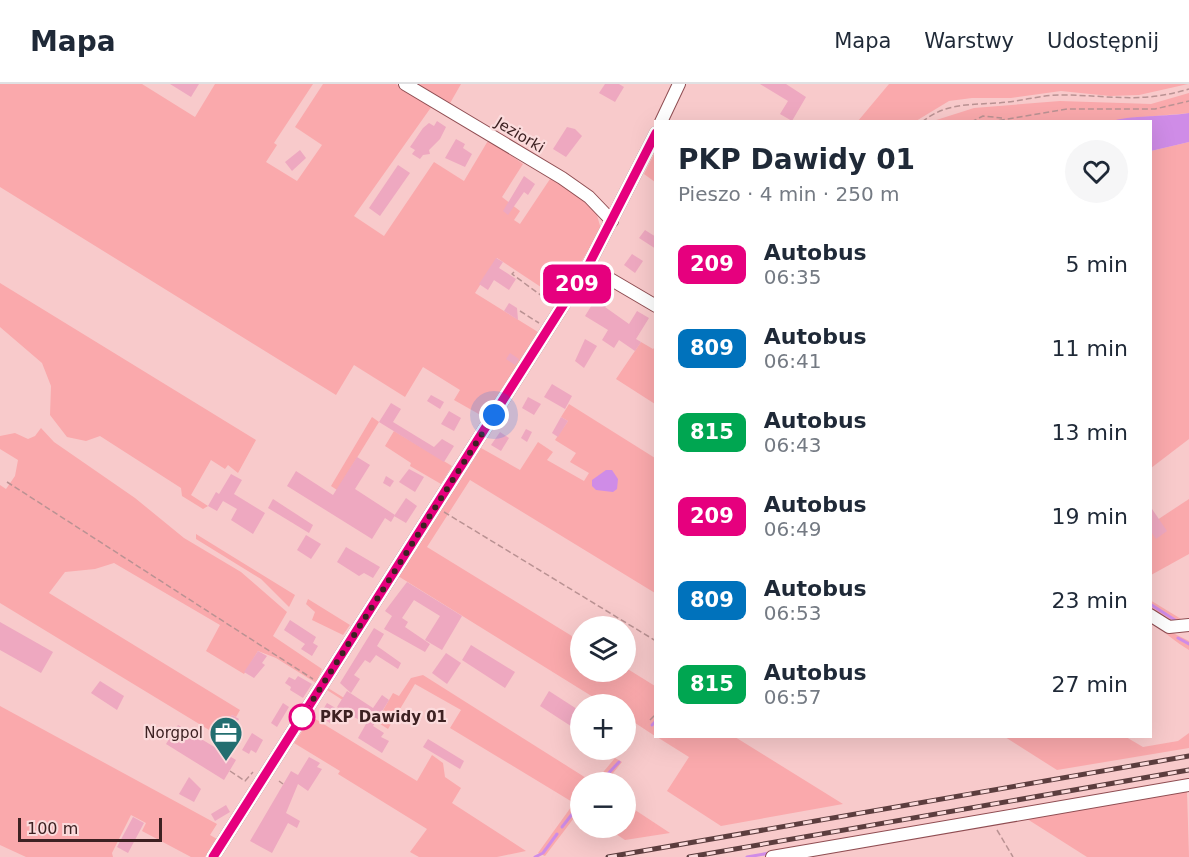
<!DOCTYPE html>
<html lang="pl">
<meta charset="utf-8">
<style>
:root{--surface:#fff;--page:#f6f6f7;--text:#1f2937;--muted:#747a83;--line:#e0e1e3}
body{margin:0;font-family:"DejaVu Sans",sans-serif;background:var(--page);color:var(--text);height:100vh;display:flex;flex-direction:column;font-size:22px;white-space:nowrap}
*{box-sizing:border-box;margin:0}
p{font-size:20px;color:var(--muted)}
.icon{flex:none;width:33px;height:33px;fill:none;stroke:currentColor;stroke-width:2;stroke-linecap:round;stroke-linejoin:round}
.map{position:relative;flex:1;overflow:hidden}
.drawer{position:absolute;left:654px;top:36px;width:498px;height:618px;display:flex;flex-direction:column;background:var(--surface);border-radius:0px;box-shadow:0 6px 24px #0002}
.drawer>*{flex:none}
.badge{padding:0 12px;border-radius:9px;font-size:21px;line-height:39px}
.tools{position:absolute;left:570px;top:532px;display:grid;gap:12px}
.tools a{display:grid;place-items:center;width:66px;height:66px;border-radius:50%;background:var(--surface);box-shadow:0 6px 24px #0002;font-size:30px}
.scale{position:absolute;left:18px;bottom:15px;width:144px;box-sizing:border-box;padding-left:6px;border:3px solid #3d2122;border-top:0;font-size:16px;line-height:21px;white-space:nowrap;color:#3d2122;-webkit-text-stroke:4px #fbdbdc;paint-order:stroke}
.you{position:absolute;width:30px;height:30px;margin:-15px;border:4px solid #fff;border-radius:50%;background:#1a73e8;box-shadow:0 0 0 9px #1a73e833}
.map>.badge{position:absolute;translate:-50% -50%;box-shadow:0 0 0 3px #fff}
.round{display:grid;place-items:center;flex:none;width:63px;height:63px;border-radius:32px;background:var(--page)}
.overview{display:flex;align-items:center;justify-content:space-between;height:102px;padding:0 24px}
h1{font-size:28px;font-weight:700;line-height:45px}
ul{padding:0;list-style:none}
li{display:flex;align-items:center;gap:18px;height:84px;padding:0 24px}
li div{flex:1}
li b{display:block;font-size:22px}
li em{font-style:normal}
li .badge{min-width:66px;font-weight:700;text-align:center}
header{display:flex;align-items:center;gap:36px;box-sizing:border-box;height:84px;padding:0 30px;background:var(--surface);border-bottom:2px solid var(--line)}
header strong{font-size:28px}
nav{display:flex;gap:33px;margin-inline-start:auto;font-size:21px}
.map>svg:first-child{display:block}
.green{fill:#faa9ac}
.water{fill:#cf8ce7}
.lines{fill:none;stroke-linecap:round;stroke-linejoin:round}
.stream{stroke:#cf8ce7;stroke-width:3}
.building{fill:#eea8c0}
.minor-casing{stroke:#8f4d52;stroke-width:14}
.path{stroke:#ba9293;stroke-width:1.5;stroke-dasharray:6 3;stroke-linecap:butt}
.minor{stroke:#fff;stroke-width:12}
.rail-casing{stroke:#5c3d3e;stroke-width:5}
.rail{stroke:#fbdbdc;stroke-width:3;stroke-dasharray:9;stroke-linecap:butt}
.line-casing{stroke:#fff;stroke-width:14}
.line{stroke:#e6007e;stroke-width:9}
.walk{stroke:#3d2122;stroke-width:6;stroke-dasharray:0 10.8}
.stop-dot{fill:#fff;stroke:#e6007e;stroke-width:3}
.labels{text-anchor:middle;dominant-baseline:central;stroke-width:4.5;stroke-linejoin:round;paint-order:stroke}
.street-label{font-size:15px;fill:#3d2122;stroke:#fbdbdc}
.stop-label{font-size:15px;font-weight:bold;fill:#3d2122;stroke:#fbdbdc;text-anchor:start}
.poi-label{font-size:15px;fill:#3d2122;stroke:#fbdbdc;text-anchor:end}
</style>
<header>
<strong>Mapa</strong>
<nav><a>Mapa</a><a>Warstwy</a><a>Udostępnij</a></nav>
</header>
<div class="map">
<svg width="1189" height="773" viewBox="0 0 1189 773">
<rect width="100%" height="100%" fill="#f8cacb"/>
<!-- green -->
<g class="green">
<polygon points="0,0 142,0 195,33 215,0 313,0 274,59 277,61 266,78 297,97 322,61 295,43 323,0 396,0 432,22 354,132 384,152 434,78 464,97 489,55 523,80 502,113 520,127 514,136 520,140 552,92 594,121 601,145 559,215 497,174 475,209 538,248 484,333 454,316 460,306 423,283 405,313 354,281 336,311 0,103"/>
<polygon points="416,0 461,0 449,21"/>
<polygon points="889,0 1188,0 1139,11 1110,12 1061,7 1011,14 972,14 949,17 916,37 858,37"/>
<path d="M1189,9V29C1175,31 1121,33 1114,38H930L974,24L1060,17L1151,20Z"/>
<polygon points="1189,58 1189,355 1151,384 1151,67"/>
<polygon points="655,68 655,98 644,90"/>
<polygon points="0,199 256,356 238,389 228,381 225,385 211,376 191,411 208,422 203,425 182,412 181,404 100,352 86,357 67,353 50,331 51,302 42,279 0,243"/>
<polygon points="641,258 653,265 655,263 655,320 616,295"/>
<polygon points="569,320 655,374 655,509 470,396 427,463 580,557 580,588 626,588 626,584 655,602 655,652 626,633 626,621 606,621 398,492 481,364 520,386 538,358 553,368 547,376 584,397 589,389 570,378 576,369 555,356 568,337 561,333"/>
<polygon points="372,333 379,338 337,406 331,402"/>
<polygon points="41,344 54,358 135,414 184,454 241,488 287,528 273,552 322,585 316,599 276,574 258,567 244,590 206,567 220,541 114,479 95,485 65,488 49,509 240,626 236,633 232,631 219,652 0,519 0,401 6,405 15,392 18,376 0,365 0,352 15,349 28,355 35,352"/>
<polygon points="394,347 452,382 441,400 410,382 411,379 385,362"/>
<polygon points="1189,415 1189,470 1151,491 1151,440"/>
<polygon points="196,450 295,511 289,523 261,495 196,455"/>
<polygon points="308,515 350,541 343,551 312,536 315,528 306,520"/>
<polygon points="1150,516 1186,538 1166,537 1151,525"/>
<path d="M1151,538L1189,557V566C1175,558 1164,547 1151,538Z"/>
<polygon points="423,591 594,699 615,674 622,678 605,699 580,699 580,726 545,772 538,769 574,719 450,644 461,626 415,600 388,645 327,606 328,604 378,635 393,609 399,612 411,594"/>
<polygon points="0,622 217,740 210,751 217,755 205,773 191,773 142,747 146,739 131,731 112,769 113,773 26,773 0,761"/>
<polygon points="312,633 417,697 432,671 443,679 445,693 461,704 452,719 526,767 497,773 419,773 410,768 427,745 338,690 340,687 294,659"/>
<polygon points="1189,649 1189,664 1057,686 1005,653 1126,653 1143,663 1178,657"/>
<polygon points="657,653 735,653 843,720 721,742 667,707 689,673"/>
<polygon points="1187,707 1189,773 1087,773 1024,733"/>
<polygon points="626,720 670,749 625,756 607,744 626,744"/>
</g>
<!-- water -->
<g class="water">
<path d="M1189,29V58L1151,67L1150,38L1114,37C1122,32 1174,32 1189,29Z"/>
<polygon points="606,386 612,386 618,395 617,405 613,408 596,406 592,402 592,396"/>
</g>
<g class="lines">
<!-- stream -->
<g class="stream">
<polyline points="1150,520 1178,538"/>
<polyline points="1178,554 1189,560"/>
<polyline points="652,641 656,637"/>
<polyline points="605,693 619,678"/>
<polyline points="562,743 580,720"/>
<polyline points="535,773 543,769 557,750"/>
<polyline points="747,773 770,769"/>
</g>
</g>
<!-- building -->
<g class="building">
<polygon points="170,0 199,0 191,13"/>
<polygon points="605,0 619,0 624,3 615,18 599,9"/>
<polygon points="760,0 786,0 806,13 792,37 780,30 788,17"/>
<polygon points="437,37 446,43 440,55 429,66 430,70 423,71 420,75 412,70 415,66 410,63 423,44 429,39 434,42"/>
<polygon points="567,43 575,45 582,52 566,73 553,65"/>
<polygon points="456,55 465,60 463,64 472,70 465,83 445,74"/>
<polygon points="300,66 306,74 292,87 285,78"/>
<polygon points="398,81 410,89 380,132 369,124"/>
<polygon points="524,92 535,100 528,111 524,108 508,131 503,127"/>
<polygon points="645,146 656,153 656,165 639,154"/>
<polygon points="632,170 643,177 635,189 624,181"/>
<polygon points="496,174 503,178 499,184 516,195 509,206 494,196 488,206 479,200"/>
<polygon points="598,211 609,217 605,223 629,240 637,227 649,234 636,255 641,258 635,267 619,256 614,264 602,256 608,246 585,232"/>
<polygon points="509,219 517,224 518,236 504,227"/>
<polygon points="585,255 597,262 584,284 575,277"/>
<polygon points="510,269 519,275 515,281 506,275"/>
<polygon points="552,300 572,312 565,325 544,313"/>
<polygon points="431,311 444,318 440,325 427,317"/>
<polygon points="528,313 541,320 534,331 522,324"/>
<polygon points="391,319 401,325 393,338 434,363 442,355 454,362 444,378 379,338"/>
<polygon points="449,327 461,334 454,347 441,340"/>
<polygon points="561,333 568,337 558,353 552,349"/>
<polygon points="526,345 532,348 527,358 521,354"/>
<polygon points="500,348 509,354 501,367 491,361"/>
<polygon points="357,373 370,381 355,405 395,431 391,438 385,434 372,455 287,402 296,387 333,411"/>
<polygon points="409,385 424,393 415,408 399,398"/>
<polygon points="231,390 242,396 234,410 265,429 253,450 231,436 237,425 223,417 217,427 208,422 216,408 219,410"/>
<polygon points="386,392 394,397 390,403 383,399"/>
<polygon points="406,414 417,422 406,439 394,432"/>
<polygon points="273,415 313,441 309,449 268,424"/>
<polygon points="1150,422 1167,447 1156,455 1150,446"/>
<polygon points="306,451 321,460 311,475 297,466"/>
<polygon points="346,463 380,483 373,494 364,489 359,492 337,478"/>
<polygon points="407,498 462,532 442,566 425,556 440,532 414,516 402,534 408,538 405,543 430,560 425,568 384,545 392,532 385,527"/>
<polygon points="290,536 316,553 313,559 318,562 312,572 301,565 305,560 284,546"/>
<polygon points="0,538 53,568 41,589 0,566"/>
<polygon points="374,544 384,550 377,562 401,579 398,585 376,571 370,579 365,576 354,591 360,595 351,609 340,599"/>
<polygon points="471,561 515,588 505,604 462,576"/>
<polygon points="258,567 267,572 262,579 265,581 254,594 244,588"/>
<polygon points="446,569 461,579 447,600 432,589"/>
<polygon points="298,592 312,600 303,614 290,606 291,603 285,599 289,593 295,596"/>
<polygon points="100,597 124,612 117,626 91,609"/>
<polygon points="347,607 373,624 382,611 389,616 373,642 384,649 381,653 389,657 382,669 358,654 366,640 337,623"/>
<polygon points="549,607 580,627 580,648 540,622"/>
<polygon points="283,619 289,623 277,643 271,639"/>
<polygon points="327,619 339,626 330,639 319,632"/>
<polygon points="232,631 239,635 229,651 222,647"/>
<polygon points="178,641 236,676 224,696 166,660"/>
<polygon points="252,649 263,656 256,669 251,666 249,670 242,666"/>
<polygon points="428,655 464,677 460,685 423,663"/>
<polygon points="309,673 320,679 317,683 322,685 308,707 298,700 286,729 300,737 297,744 288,739 272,769 250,757 291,687 298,691"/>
<polygon points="189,693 201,705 194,718 179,710"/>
<polygon points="226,721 230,728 215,737 211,730"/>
<polygon points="133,733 144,739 128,769 117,763"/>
</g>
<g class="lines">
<defs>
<g id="minor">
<polyline points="405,0 562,94 589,113 612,137"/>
<polyline points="661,38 679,0"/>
<polyline points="588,182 656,222"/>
<polyline points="1150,531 1169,543 1189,541"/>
<polyline points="213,773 588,182 656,49"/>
<polyline points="772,773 1189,701"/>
</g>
</defs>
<!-- minor casing -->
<use href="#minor" class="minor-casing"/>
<!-- path -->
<g class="path">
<path d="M922,38C945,19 969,21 997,19C1018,18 1040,11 1061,11C1109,11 1140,20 1189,5"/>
<polyline points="971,38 983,32 1002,34"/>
<polyline points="990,38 1067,25 1155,25 1189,17"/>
<polyline points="514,188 512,190 550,218"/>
<polyline points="520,227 539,239"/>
<polyline points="7,398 313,595"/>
<polyline points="444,428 656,557"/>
<polyline points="650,636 656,630"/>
<polyline points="230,687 245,697 253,688"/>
<polyline points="279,697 283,700"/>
<polyline points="997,746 1013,773"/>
</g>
<!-- minor -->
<use href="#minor" class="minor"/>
<defs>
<g id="rail">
<polyline points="608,773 1189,672"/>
<polyline points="689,773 1189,686"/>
</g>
</defs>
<!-- rail casing -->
<use href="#rail" class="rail-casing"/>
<!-- rail -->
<use href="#rail" class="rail"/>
</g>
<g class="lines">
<defs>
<polyline id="line" points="213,773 588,182 656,49"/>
</defs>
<!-- line casing -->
<use href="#line" class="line-casing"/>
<!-- line -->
<use href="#line" class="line"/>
<!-- walk -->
<polyline class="walk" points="302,633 494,331"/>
</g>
<!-- icons -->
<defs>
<symbol id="office-pin" viewBox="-11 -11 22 30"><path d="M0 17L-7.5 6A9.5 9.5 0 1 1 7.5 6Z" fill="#236e70" stroke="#fbdbdc"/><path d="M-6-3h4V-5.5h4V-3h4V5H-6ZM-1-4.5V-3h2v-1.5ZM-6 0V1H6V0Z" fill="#fff"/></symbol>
</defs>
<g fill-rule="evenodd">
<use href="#office-pin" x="207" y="630" width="38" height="52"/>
</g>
<!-- markers -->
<circle class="stop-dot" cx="302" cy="633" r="12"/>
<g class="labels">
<!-- street labels -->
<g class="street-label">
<text transform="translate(520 51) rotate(31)">Jeziorki</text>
</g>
<!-- stop labels -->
<g class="stop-label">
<text x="320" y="633">PKP Dawidy 01</text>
</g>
<!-- poi labels -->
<g class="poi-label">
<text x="203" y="649">Norgpol</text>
</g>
</g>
</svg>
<div class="tools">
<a><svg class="icon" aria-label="layers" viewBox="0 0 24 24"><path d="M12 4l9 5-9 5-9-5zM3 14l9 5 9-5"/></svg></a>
<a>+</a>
<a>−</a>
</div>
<div class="scale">100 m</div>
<div class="you" style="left:494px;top:331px"></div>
<b class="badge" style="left:577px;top:200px;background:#e6007e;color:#fff">209</b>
<section class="drawer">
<div class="overview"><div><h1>PKP Dawidy 01</h1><p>Pieszo · 4 min · 250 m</p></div><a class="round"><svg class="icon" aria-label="heart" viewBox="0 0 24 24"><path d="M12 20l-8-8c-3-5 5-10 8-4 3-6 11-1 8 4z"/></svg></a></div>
<ul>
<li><span class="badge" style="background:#e6007e;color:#fff">209</span><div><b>Autobus</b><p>06:35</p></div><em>5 min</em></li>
<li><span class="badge" style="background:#0072bc;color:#fff">809</span><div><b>Autobus</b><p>06:41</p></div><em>11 min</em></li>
<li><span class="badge" style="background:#00a651;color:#fff">815</span><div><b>Autobus</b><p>06:43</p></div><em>13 min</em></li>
<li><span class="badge" style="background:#e6007e;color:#fff">209</span><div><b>Autobus</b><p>06:49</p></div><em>19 min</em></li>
<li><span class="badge" style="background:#0072bc;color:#fff">809</span><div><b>Autobus</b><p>06:53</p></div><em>23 min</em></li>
<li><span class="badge" style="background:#00a651;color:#fff">815</span><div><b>Autobus</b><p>06:57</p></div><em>27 min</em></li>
</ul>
</section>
</div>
